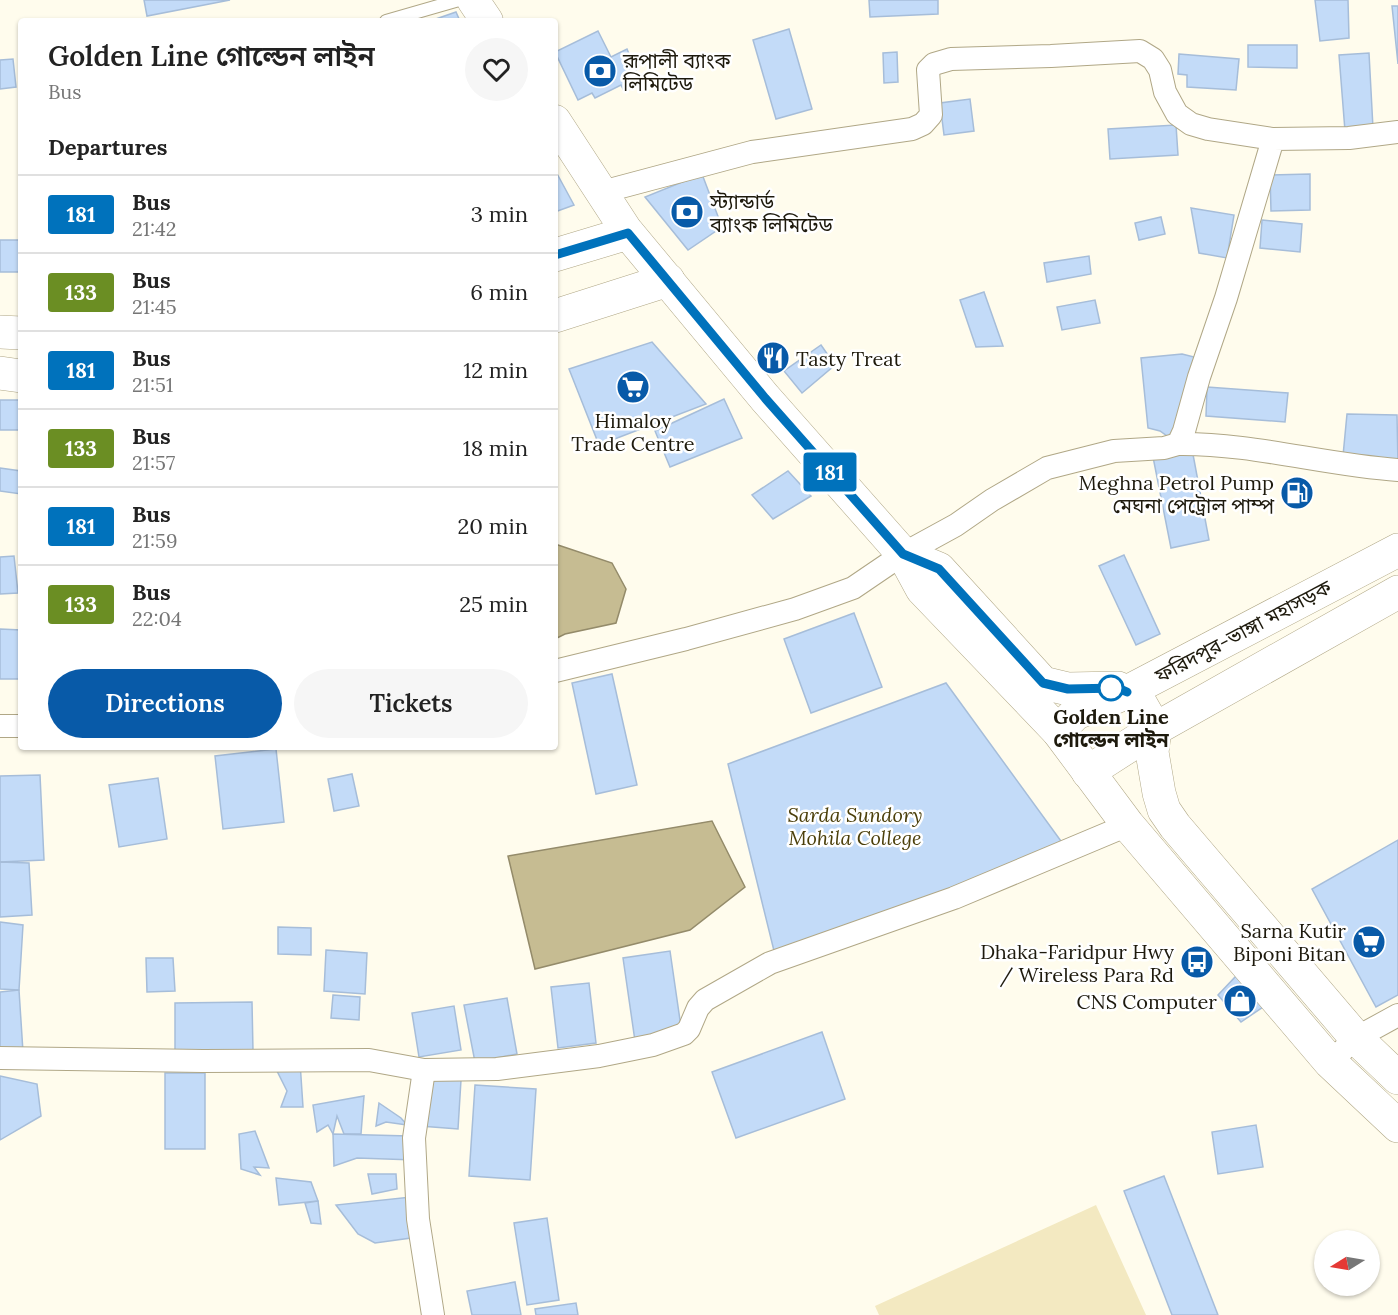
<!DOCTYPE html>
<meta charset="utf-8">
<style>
:root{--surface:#fff;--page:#f6f6f6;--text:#222;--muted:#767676;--line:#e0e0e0;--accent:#085aa8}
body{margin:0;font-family:Lora,"Noto Sans Bengali",serif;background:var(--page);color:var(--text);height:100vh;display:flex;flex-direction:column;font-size:22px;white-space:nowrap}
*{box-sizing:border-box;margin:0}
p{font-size:20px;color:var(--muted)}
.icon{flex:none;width:33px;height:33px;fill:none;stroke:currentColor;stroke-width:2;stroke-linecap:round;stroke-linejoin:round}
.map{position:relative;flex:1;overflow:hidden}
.side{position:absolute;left:18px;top:18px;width:540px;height:732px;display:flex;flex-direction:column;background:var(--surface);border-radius:6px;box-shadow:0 2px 4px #0004}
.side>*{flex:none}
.badge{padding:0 12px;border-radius:4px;font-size:21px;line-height:39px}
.needle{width:39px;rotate:259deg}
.tools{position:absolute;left:1314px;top:1230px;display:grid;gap:12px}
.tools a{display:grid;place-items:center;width:66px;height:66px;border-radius:50%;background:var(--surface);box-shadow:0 2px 4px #0004;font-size:30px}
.map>.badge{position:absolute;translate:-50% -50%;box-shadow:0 0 0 3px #fff}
h2{padding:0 30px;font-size:22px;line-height:54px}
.round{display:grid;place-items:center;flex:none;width:63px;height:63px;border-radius:32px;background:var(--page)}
.overview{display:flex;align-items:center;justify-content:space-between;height:102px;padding:0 30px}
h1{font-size:28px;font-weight:600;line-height:45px}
.button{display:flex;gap:12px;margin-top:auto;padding:12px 30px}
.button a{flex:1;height:69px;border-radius:36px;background:var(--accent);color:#fff;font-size:24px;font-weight:600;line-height:69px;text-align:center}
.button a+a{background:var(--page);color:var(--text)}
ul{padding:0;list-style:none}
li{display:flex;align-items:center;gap:18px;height:78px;padding:0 30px;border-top:2px solid var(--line)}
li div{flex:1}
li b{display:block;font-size:22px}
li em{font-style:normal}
li .badge{min-width:66px;font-weight:700;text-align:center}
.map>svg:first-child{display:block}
.green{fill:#f3e9c1}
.water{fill:#c6bc92;stroke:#948b6a;stroke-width:1.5}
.building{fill:#c3dbf8;stroke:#a6bdd9;stroke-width:1.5}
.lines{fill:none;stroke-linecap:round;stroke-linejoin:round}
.lane-casing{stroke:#b0a786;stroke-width:14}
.street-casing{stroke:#b0a786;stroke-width:24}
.secondary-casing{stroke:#b0a786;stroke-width:33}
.highway-casing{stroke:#b0a786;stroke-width:34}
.lane{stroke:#fff;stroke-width:12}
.street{stroke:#fff;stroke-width:22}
.secondary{stroke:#fff;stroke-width:32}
.highway{stroke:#fff;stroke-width:33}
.line-casing{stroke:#fff;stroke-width:14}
.line{stroke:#0072bc;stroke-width:9}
.stop-dot{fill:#fff;stroke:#0072bc;stroke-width:3}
.labels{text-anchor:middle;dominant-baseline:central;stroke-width:5;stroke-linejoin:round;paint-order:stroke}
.poi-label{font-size:20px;fill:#1e1a0d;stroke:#fff;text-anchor:end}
.street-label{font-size:20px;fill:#1e1a0d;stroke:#fff}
.stop-label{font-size:20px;font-weight:bold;fill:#1e1a0d;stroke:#fff}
.park-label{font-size:20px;font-style:italic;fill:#4b3f0a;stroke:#fff}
</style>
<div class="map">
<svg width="1398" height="1315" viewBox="0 0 1398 1315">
<rect width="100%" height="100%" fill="#fffced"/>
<!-- green -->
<polygon class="green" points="1096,1205 1146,1315 879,1315 875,1306"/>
<!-- water -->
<g class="water">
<polygon points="555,544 612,563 626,589 616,623 565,634 555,639"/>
<polygon points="712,821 745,887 690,930 535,969 508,856"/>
</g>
<!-- building -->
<g class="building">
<polygon points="144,0 230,0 147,16"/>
<polygon points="869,0 938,0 938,14 870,17"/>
<polygon points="1315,0 1348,0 1349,38 1320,41"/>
<polygon points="1392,6 1398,6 1398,64"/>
<polygon points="456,12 460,21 430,21"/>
<polygon points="789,29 812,109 776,119 753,40"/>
<polygon points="598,31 611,57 627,49 642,85 624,91 621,85 595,98 592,93 578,100 555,52"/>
<polygon points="1248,45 1297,45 1297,68 1248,67"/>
<polygon points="897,52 898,82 884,83 883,53"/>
<polygon points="1369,53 1373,128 1345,131 1339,55"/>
<polygon points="1179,54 1239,59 1236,90 1187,87 1187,75 1178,74"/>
<polygon points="13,59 16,87 0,89 0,60"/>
<polygon points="970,99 974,131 944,135 940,103"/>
<polygon points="1176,125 1178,155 1110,159 1108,129"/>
<polygon points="555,170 574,205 555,212"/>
<polygon points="702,174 722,227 688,250 645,197"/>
<polygon points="1310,174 1310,210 1271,211 1270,175"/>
<polygon points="1191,208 1234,215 1227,258 1199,253"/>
<polygon points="1161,217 1165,234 1139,240 1135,223"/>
<polygon points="1262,220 1302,224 1300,252 1260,248"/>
<rect x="0" y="240" width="21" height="32"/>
<polygon points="1089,256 1091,274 1047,282 1044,263"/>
<polygon points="984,292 1003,346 976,347 960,300"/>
<polygon points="1095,300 1100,323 1062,330 1057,307"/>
<polygon points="652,342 706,404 599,445 569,369"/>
<polygon points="821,345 835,365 802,393 784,371"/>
<polygon points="1182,354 1198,358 1174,441 1160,431 1148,428 1141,358"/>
<polygon points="1207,387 1288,393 1285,422 1206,416"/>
<polygon points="724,399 742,438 670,467 655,431"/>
<rect x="0" y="400" width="21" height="30"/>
<polygon points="1347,414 1397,415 1398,467 1343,456"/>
<polygon points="1192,449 1209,540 1171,548 1153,457"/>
<polygon points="0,468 21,471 21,494 0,491"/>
<polygon points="788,471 811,496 773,519 752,495"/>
<polygon points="1124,555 1160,634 1136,645 1099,566"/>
<polygon points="14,556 18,593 0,594 0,557"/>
<polygon points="854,613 882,687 811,713 784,639"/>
<polygon points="0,629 21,630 21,679 0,679"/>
<polygon points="612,674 637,785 596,794 572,683"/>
<polygon points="946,683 1066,848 776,959 728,764"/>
<polygon points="276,749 284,822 223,829 215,756"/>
<polygon points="352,774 359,806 334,811 328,779"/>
<polygon points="40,775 44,860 0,862 0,776"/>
<polygon points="158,778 167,839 119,847 109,785"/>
<polygon points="1398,840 1398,995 1376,1007 1312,889"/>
<polygon points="0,862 29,863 32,915 0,917"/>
<polygon points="0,922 23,925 19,990 0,989"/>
<polygon points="278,927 311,928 311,955 278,954"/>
<polygon points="326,950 367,953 365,994 324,991"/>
<polygon points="670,951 682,1034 635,1041 623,958"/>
<polygon points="146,958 173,958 175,991 147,992"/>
<polygon points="1237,975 1263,1007 1241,1022 1218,995"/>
<polygon points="589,983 596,1043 558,1048 551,987"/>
<polygon points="19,990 23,1052 0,1051 0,992"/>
<polygon points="333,995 360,997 359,1020 331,1018"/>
<polygon points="507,998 517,1054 475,1062 464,1005"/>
<polygon points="252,1002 253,1051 175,1051 175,1003"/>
<polygon points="454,1006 461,1050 419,1057 412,1013"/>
<polygon points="822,1032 845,1099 736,1138 712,1072"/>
<polygon points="300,1062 303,1107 281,1107 287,1091 274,1065"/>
<rect x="165" y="1073" width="40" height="76"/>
<polygon points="0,1076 37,1084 41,1116 0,1140"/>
<polygon points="423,1077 461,1080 458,1129 420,1126"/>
<polygon points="475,1085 536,1089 530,1180 469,1176"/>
<polygon points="364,1096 361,1134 344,1134 337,1116 333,1134 328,1125 317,1132 313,1105"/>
<polygon points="379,1103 401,1118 407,1125 386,1122 376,1126"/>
<polygon points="1256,1125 1263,1167 1218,1174 1212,1132"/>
<polygon points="255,1131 269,1168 254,1167 260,1175 241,1169 239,1134"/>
<polygon points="333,1134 409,1136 414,1160 357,1158 334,1166"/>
<polygon points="368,1174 396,1174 397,1189 372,1194"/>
<polygon points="1164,1176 1218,1315 1172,1315 1124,1191"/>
<polygon points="276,1178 311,1182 318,1201 279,1205"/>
<polygon points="411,1197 418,1237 375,1243 358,1234 336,1205"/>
<polygon points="318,1201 321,1224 311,1223 305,1203"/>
<polygon points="547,1218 559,1300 527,1305 514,1223"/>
<polygon points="515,1282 521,1315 472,1315 467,1291"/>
<polygon points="576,1303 578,1315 536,1315 535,1309"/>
</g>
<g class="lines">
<defs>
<polyline id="lane" points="386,21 459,0"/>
<g id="street">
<polyline points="602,192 752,152 912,129 923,124 931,115 928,70 934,64 951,59 1051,56 1140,51 1153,59 1160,70 1165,92 1177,114 1191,124 1208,129 1273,139"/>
<path d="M1178,444C1252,443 1324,465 1398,470"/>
<polyline points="555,671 686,639 795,609 853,588 903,554 956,525 992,500 1047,468 1114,451 1164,448 1178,444 1184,431 1199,377 1226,298 1273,139 1349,138 1398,132"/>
<polyline points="0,726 21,726"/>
<polyline points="0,1058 203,1061 369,1060 424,1070 497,1069 599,1056 653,1045 684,1034 689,1029 698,1008 705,1000 770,963 954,898 1128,825"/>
<polyline points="1330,1062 1356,1038 1398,1015"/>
<polyline points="424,1070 414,1138 418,1219 433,1315"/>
</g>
<g id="secondary">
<polyline points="473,0 487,21"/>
<polyline points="555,121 628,233"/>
</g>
<g id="highway">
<polyline points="555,255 628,233 765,398 903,554 922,589 1058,731 1128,825 1330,1062 1398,1126"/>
<polyline points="555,316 668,280"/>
<polyline points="0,332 21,333"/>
<polyline points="0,373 21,376"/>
<polyline points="903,554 939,569 1043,683 1068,689 1118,688 1127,692 1139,701 1155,729 1152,752 1159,793 1164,810 1175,826 1356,1038 1398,1078"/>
<polyline points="1058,731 1076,713 1098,705 1127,692 1398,550"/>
<polyline points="1088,772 1155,729 1398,592"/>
</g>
</defs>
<!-- lane casing -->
<use href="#lane" class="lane-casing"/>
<!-- street casing -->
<use href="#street" class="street-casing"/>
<!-- secondary casing -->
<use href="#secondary" class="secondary-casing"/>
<!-- highway casing -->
<use href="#highway" class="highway-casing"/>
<!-- lane -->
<use href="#lane" class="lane"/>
<!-- street -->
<use href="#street" class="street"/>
<!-- secondary -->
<use href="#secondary" class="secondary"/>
<!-- highway -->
<use href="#highway" class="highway"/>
</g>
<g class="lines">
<defs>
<polyline id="line" points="555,255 628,233 765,398 903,554 939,569 1043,683 1068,689 1118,688 1127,692"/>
</defs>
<!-- line casing -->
<use href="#line" class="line-casing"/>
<!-- line -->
<use href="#line" class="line"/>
</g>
<!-- icons -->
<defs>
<symbol id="bank-disc" viewBox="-11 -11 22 22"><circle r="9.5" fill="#085aa8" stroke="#fff"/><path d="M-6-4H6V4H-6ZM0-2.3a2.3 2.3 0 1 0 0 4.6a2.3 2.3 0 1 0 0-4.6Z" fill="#fff"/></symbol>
<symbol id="restaurant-disc" viewBox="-11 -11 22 22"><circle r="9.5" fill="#085aa8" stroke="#fff"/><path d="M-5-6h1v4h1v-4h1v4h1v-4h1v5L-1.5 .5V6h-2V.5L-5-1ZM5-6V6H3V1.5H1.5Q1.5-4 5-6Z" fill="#fff"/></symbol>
<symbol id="supermarket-disc" viewBox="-11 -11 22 22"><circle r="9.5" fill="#085aa8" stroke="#fff"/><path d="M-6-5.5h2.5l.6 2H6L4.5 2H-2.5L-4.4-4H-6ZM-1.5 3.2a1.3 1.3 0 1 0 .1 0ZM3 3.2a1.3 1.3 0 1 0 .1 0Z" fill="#fff"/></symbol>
<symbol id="fuel-disc" viewBox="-11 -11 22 22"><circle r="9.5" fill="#085aa8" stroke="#fff"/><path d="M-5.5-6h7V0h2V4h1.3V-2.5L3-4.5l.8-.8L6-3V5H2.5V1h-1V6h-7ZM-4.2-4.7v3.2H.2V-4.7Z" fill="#fff"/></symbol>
<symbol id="bus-disc" viewBox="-11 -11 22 22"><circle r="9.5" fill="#085aa8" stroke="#fff"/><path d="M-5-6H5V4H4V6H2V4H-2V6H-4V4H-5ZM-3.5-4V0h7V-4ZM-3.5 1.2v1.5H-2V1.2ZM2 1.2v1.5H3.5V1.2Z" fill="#fff"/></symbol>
<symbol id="shop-disc" viewBox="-11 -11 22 22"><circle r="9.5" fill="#085aa8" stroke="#fff"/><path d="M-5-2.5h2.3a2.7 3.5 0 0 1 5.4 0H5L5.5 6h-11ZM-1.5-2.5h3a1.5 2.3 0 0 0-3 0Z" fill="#fff"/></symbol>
</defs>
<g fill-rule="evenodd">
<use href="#bank-disc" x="581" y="52" width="38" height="38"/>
<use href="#bank-disc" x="668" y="193" width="38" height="38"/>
<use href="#restaurant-disc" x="754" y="339" width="38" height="38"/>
<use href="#supermarket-disc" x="614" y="368" width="38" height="38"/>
<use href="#fuel-disc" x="1278" y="474" width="38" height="38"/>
<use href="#supermarket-disc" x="1350" y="923" width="38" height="38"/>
<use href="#bus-disc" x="1178" y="943" width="38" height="38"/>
<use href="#shop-disc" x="1221" y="982" width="38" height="38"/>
</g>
<!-- markers -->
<circle class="stop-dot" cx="1111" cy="688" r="12"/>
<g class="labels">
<!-- poi labels -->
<g class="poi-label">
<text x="623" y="60" text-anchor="start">রূপালী ব্যাংক<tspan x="623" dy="23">লিমিটেড</tspan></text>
<text x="710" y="201" text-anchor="start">স্ট্যান্ডার্ড<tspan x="710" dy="23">ব্যাংক লিমিটেড</tspan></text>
<text x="796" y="358" text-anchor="start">Tasty Treat</text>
<text x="633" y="420" text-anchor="middle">Himaloy<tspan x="633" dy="23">Trade Centre</tspan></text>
<text x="1274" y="482">Meghna Petrol Pump<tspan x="1274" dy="23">মেঘনা পেট্রোল পাম্প</tspan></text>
<text x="1346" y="930">Sarna Kutir<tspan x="1346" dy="23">Biponi Bitan</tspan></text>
<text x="1174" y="951">Dhaka-Faridpur Hwy<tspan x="1174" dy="23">/ Wireless Para Rd</tspan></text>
<text x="1217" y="1001">CNS Computer</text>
</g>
<!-- street labels -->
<g class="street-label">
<text transform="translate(1243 631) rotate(-28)">ফরিদপুর-ভাঙ্গা মহাসড়ক</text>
</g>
<!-- stop labels -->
<g class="stop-label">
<text x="1111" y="716">Golden Line<tspan x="1111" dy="23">গোল্ডেন লাইন</tspan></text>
</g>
<!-- park labels -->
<g class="park-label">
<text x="855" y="814">Sarda Sundory<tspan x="855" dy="23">Mohila College</tspan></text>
</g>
</g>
</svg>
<div class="tools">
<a><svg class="needle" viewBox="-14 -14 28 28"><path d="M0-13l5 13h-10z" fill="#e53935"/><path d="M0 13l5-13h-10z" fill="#767676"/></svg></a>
</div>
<b class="badge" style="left:830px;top:472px;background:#0072bc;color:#fff">181</b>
<section class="side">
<div class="overview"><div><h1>Golden Line গোল্ডেন লাইন</h1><p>Bus</p></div><a class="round"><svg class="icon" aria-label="heart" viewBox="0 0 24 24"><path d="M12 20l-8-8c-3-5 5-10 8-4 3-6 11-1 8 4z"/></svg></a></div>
<h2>Departures</h2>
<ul>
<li><span class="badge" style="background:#0072bc;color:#fff">181</span><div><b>Bus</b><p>21:42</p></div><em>3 min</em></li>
<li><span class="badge" style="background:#6b8e23;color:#fff">133</span><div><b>Bus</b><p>21:45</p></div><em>6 min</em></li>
<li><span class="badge" style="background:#0072bc;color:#fff">181</span><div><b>Bus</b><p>21:51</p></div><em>12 min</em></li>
<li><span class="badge" style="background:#6b8e23;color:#fff">133</span><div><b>Bus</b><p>21:57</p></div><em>18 min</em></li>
<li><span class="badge" style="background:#0072bc;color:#fff">181</span><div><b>Bus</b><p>21:59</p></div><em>20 min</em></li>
<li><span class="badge" style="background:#6b8e23;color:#fff">133</span><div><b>Bus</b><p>22:04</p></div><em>25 min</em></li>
</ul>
<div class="button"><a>Directions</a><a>Tickets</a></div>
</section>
</div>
